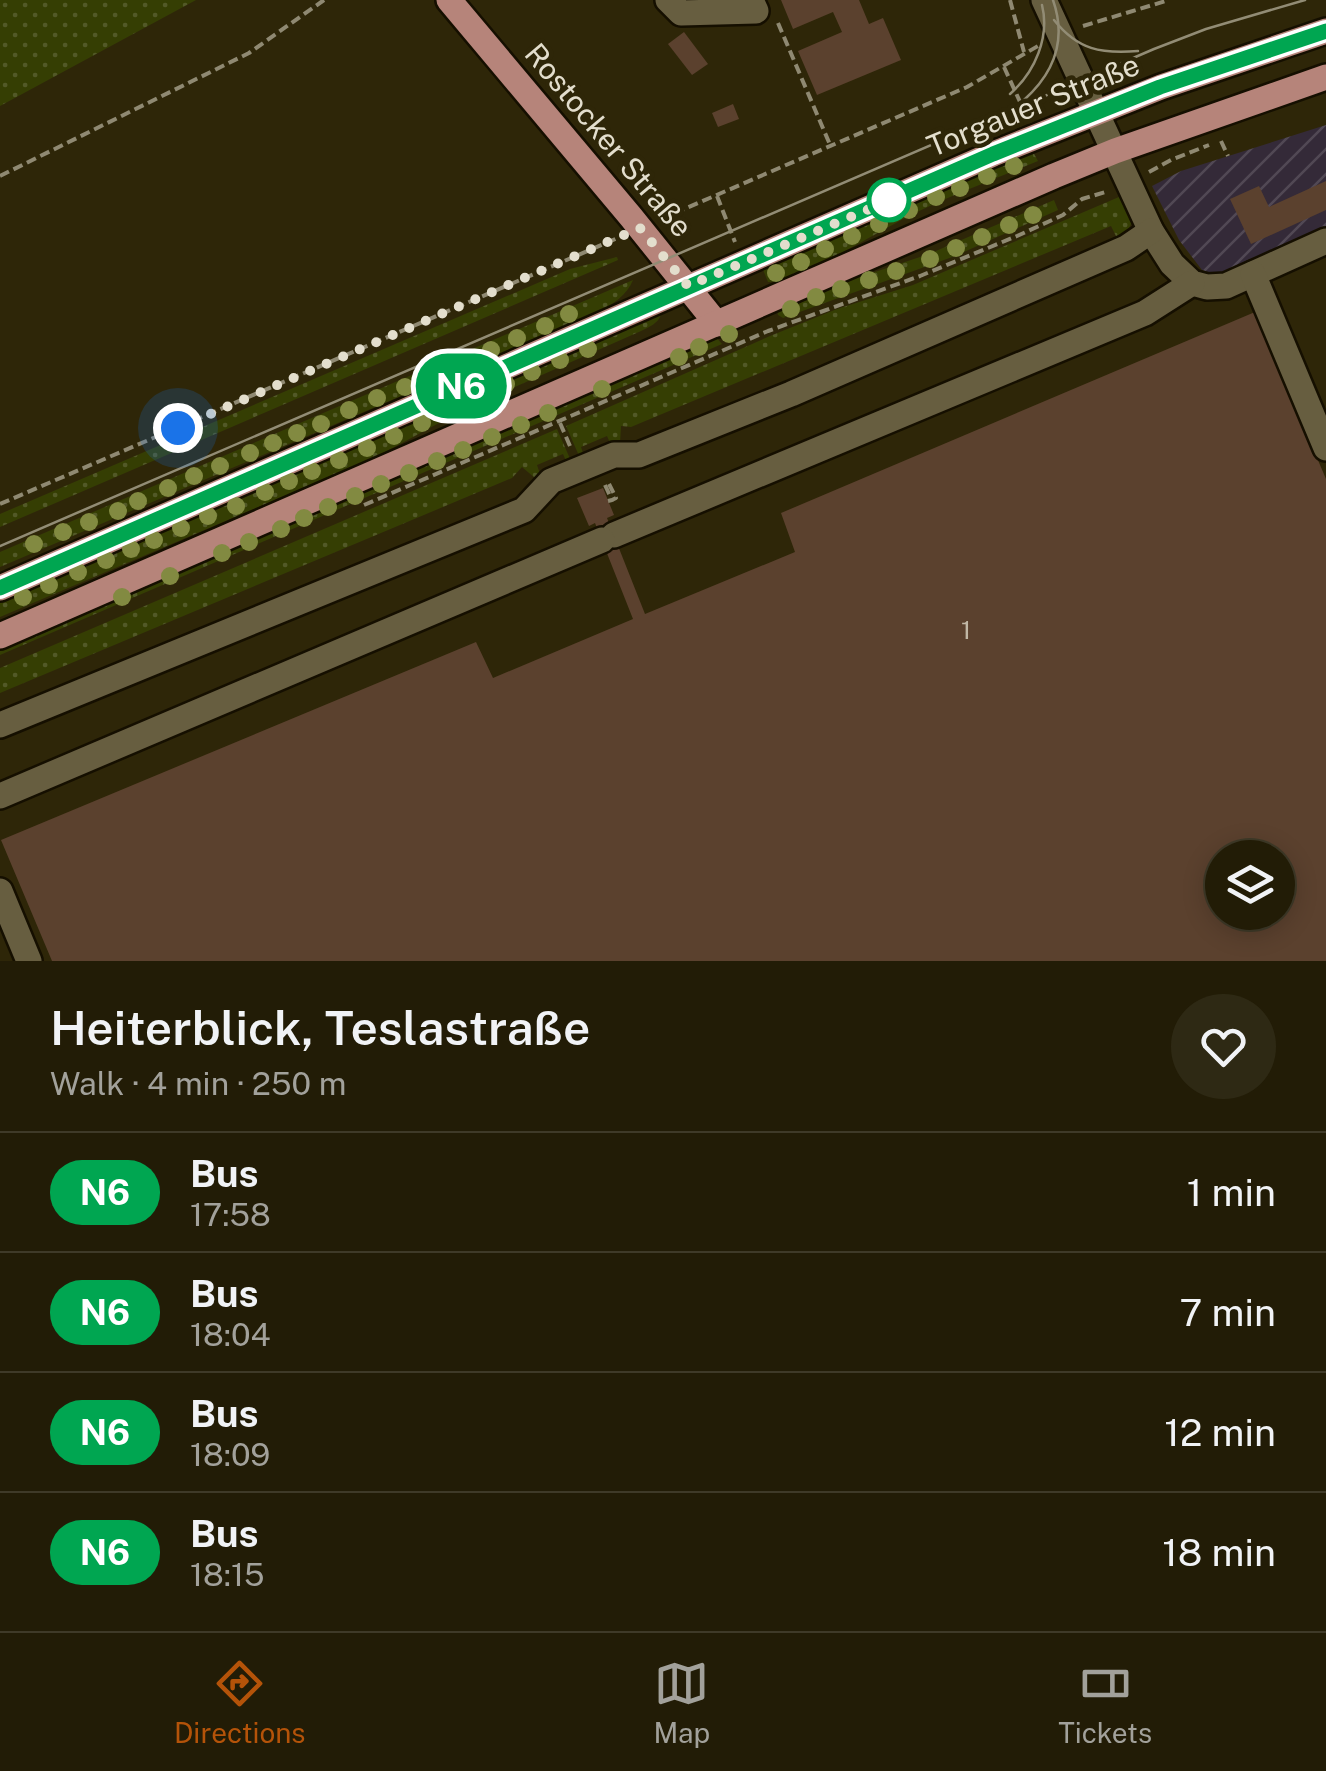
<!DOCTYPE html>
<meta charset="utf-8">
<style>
:root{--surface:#221c06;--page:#2e2914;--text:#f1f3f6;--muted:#a2a19b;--line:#3f3a28;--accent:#b45309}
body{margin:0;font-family:"Public Sans",sans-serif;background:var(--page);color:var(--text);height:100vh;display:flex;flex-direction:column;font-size:38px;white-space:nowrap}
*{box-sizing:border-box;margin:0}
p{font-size:32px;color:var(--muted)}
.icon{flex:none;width:55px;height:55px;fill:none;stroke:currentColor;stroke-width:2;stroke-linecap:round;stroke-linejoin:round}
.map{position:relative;height:961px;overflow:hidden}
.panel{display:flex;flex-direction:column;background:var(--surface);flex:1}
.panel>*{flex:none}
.badge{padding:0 20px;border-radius:32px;font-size:35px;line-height:65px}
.fabs{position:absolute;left:1205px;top:840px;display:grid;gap:20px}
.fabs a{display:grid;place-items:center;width:90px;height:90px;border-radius:50%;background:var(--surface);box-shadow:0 5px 25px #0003,0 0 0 2px var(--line);font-size:50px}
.you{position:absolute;width:50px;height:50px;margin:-25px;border:8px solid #fff;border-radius:50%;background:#1a73e8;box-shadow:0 0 0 15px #1a73e833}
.map>.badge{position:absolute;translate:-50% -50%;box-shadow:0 0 0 5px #fff}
.round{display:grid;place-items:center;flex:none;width:105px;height:105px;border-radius:52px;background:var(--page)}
.overview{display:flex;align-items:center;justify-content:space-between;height:170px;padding:0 50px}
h1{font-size:48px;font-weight:600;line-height:75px}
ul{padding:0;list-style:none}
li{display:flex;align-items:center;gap:30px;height:120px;padding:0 50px;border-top:2px solid var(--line)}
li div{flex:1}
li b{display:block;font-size:38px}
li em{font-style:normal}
li .badge{min-width:110px;font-weight:700;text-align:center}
.tab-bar{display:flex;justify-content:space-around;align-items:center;height:140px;border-top:2px solid var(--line);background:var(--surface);font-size:28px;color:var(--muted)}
.tab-bar a{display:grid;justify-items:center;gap:5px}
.tab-bar .current{color:var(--accent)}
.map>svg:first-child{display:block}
.industrial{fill:url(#industrial-furrows)}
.grass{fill:url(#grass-dots)}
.building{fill:#5b412e;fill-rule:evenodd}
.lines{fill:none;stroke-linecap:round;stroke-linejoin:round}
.minor-casing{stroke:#150f00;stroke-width:30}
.major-casing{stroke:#150f00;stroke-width:30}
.path{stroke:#8f8972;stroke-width:4;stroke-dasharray:10 5;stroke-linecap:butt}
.minor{stroke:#675e40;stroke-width:25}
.major{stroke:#b6847a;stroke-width:25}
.tram{stroke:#928c75;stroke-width:2.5}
.tree{fill:#828a41}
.line-casing{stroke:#fff;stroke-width:22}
.line{stroke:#00a651;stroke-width:15}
.walk{stroke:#e3decd;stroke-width:10;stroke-dasharray:0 18}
.stop-dot{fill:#fff;stroke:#00a651;stroke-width:5}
.labels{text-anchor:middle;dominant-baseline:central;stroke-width:9;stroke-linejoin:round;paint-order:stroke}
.number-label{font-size:25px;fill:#c1b7a5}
.street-label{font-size:30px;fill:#e3decd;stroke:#2e2608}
</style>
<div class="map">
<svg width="1326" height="961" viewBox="0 0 1326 961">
<defs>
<pattern id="industrial-furrows" width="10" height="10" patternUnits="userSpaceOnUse" patternTransform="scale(2.5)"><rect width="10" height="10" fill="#342a38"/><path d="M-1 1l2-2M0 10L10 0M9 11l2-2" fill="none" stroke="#514854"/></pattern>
<pattern id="grass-dots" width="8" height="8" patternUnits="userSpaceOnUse" patternTransform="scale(2.5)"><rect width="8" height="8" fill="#353e03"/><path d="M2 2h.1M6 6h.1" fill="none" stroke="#525927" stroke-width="1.8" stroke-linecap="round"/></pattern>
</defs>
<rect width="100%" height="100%" fill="#2e2608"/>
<!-- industrial -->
<polygon class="industrial" points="1326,125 1326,233 1225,278 1202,270 1179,240 1152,186 1181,171"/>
<!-- grass -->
<g class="grass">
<polygon points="0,0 196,0 0,106"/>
<path d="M1032,150L1038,161C995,179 951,195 909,216C879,231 795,283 768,282L762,267Z"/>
<polygon points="1119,197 1132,222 1124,238 1118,240 1111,226 631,427 621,426 620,443 611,445 607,436 581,447 584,456 580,458 566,426 770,336 837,309 913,285"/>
<polygon points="1054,200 1058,210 955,256 783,318 778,315 777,309 809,294 929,254"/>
<polygon points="617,257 618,260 0,527 0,514 570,269"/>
<path d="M633,280C627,295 614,303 600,311L0,567V552Z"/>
<path d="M658,313L661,314C659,323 649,327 641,331L463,410L376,457L0,617V595Z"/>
<polygon points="715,336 722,344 0,655 0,644"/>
<polygon points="557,429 571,461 567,463 563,454 537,465 540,474 535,478 522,467 512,478 0,693 0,668"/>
</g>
<!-- building -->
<g class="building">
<polygon points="781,0 859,0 869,24 883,18 901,60 817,95 798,51 842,32 833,12 793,29"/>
<polygon points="684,32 708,64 692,75 668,44"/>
<polygon points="733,104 739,119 718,127 712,113"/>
<polygon points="1326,181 1326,210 1251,244 1230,199 1259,186 1269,207"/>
<path d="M1255,312L1326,479V961H52L1,840L476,642L493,678L633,619L595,523L589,526L577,498L603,488L614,515L607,518L645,614L795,552L781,513ZM1222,858H1278V912H1222Z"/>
</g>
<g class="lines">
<defs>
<g id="minor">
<polyline points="668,0 681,13 756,11 751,0"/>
<polyline points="1044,0 1151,231 1172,264 1192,283 1207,287 1226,286 1326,241"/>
<polyline points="1253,274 1326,448"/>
<polyline points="614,535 1145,313 1192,283"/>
<polyline points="0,725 524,510 551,481 614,455 639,455 791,394 1126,248 1151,231"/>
<polyline points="0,796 602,540"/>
<polyline points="0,891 29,961"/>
</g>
<g id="major">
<polyline points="449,0 631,217 717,324"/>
<polyline points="0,588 993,154 1161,87 1326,31"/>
<polyline points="0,636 1054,176 1115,151 1326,77"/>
</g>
</defs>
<!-- minor casing -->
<use href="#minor" class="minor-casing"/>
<!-- major casing -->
<use href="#major" class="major-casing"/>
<!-- path -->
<g class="path">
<polyline points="1010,0 1024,52"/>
<polyline points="778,23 831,147"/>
<polyline points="1083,26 1169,0"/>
<polyline points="1004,67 1027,117"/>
<polyline points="1221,141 1228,156"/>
<polyline points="1149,172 1171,160 1209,145"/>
<polyline points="0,176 249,53 324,0"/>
<polyline points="717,196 735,242"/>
<polyline points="661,219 967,87 1038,46"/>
<polyline points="560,423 570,446"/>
<polyline points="609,484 616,498 612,500"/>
<polyline points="605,485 612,500 608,501"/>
<polyline points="0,504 620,237"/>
<polyline points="364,505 768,331 920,276 1017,236 1063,215 1082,199 1109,191"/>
</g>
<!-- minor -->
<use href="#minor" class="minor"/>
<!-- major -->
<use href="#major" class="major"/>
<!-- tram -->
<g class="tram">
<path d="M1054,20C1078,50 1101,54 1138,51"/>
<path d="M1010,94C1035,72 1050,37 1042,5"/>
<path d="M1024,100C1054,73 1067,40 1053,0"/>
<polyline points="0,546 1154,49 1206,29 1305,0"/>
</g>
</g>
<!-- trees -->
<g class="tree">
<circle cx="1014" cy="166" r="9"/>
<circle cx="987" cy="176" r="9"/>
<circle cx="960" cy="188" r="9"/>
<circle cx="936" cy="197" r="9"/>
<circle cx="909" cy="210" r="9"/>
<circle cx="1033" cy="215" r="9"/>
<circle cx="879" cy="224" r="9"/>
<circle cx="1009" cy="225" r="9"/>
<circle cx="852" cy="236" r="9"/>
<circle cx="982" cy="237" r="9"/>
<circle cx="956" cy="248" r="9"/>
<circle cx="825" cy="249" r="9"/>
<circle cx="930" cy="259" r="9"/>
<circle cx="801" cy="262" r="9"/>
<circle cx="896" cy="271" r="9"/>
<circle cx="776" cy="273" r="9"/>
<circle cx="869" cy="280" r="9"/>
<circle cx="841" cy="289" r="9"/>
<circle cx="816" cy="297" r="9"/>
<circle cx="791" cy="309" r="9"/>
<circle cx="569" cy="314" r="9"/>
<circle cx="545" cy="326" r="9"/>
<circle cx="729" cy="334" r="9"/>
<circle cx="517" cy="338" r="9"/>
<circle cx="699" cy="347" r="9"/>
<circle cx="588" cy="349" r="9"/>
<circle cx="491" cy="350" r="9"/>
<circle cx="679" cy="357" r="9"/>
<circle cx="560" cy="360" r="9"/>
<circle cx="461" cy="362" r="9"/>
<circle cx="532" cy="372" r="9"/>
<circle cx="432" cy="375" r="9"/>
<circle cx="506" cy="384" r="9"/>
<circle cx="405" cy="387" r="9"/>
<circle cx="602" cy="389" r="9"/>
<circle cx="476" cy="397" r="9"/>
<circle cx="377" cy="398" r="9"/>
<circle cx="349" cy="410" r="9"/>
<circle cx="449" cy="410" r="9"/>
<circle cx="548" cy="413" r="9"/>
<circle cx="422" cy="423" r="9"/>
<circle cx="321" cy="424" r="9"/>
<circle cx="521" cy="425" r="9"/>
<circle cx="297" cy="433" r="9"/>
<circle cx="394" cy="436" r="9"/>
<circle cx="492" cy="437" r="9"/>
<circle cx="273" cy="443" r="9"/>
<circle cx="367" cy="448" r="9"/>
<circle cx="463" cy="450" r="9"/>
<circle cx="250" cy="453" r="9"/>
<circle cx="339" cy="460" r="9"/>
<circle cx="437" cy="461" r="9"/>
<circle cx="220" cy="466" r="9"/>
<circle cx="312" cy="471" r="9"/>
<circle cx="409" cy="473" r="9"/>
<circle cx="194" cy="476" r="9"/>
<circle cx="289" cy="481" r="9"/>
<circle cx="381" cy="484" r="9"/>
<circle cx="168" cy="488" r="9"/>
<circle cx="265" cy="492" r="9"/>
<circle cx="355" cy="496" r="9"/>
<circle cx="138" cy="501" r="9"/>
<circle cx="236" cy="506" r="9"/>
<circle cx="328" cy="507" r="9"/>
<circle cx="118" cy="511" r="9"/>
<circle cx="208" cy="516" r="9"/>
<circle cx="304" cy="518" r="9"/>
<circle cx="89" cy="522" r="9"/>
<circle cx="181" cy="528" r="9"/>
<circle cx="281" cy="529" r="9"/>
<circle cx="63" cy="532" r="9"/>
<circle cx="154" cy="540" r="9"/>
<circle cx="249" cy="542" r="9"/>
<circle cx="34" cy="544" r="9"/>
<circle cx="131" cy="549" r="9"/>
<circle cx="222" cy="553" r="9"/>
<circle cx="106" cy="560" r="9"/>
<circle cx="78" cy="572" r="9"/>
<circle cx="170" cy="576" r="9"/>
<circle cx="49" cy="585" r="9"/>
<circle cx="23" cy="597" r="9"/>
<circle cx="122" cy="597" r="9"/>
</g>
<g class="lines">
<defs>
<polyline id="line" points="0,588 993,154 1160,87 1326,31"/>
</defs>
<!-- line casing -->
<use href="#line" class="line-casing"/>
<!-- line -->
<use href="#line" class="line"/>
<!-- walk -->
<polyline class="walk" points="178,428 640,228 688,286 900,196 889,200"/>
</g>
<!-- markers -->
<circle class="stop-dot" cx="889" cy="200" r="20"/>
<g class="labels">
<!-- number labels -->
<g class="number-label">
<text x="966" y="630">1</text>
</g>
<!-- street labels -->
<g class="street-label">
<text transform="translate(1033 105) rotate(-22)">Torgauer Straße</text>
<text transform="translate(609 140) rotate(50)">Rostocker Straße</text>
</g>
</g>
</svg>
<div class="fabs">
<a><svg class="icon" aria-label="layers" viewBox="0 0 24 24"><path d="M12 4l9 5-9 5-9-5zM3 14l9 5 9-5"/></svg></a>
</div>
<div class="you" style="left:178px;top:428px"></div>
<b class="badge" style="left:461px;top:386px;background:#00a651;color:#fff">N6</b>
</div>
<section class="panel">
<div class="overview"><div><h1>Heiterblick, Teslastraße</h1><p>Walk · 4 min · 250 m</p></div><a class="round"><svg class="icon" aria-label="heart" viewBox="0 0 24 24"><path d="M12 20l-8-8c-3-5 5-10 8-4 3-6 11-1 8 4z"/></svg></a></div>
<ul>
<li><span class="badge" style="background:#00a651;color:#fff">N6</span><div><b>Bus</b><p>17:58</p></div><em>1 min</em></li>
<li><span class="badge" style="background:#00a651;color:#fff">N6</span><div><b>Bus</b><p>18:04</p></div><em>7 min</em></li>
<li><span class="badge" style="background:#00a651;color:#fff">N6</span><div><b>Bus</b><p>18:09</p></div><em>12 min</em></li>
<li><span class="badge" style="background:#00a651;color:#fff">N6</span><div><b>Bus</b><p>18:15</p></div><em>18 min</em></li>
</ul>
</section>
<nav class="tab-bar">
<a class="current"><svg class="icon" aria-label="directions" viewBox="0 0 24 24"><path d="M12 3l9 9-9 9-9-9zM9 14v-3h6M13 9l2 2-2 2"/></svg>Directions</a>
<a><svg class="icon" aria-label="map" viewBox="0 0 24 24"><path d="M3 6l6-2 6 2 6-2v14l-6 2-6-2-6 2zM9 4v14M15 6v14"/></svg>Map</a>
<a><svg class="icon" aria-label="tickets" viewBox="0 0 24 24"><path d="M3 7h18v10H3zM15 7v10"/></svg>Tickets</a>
</nav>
